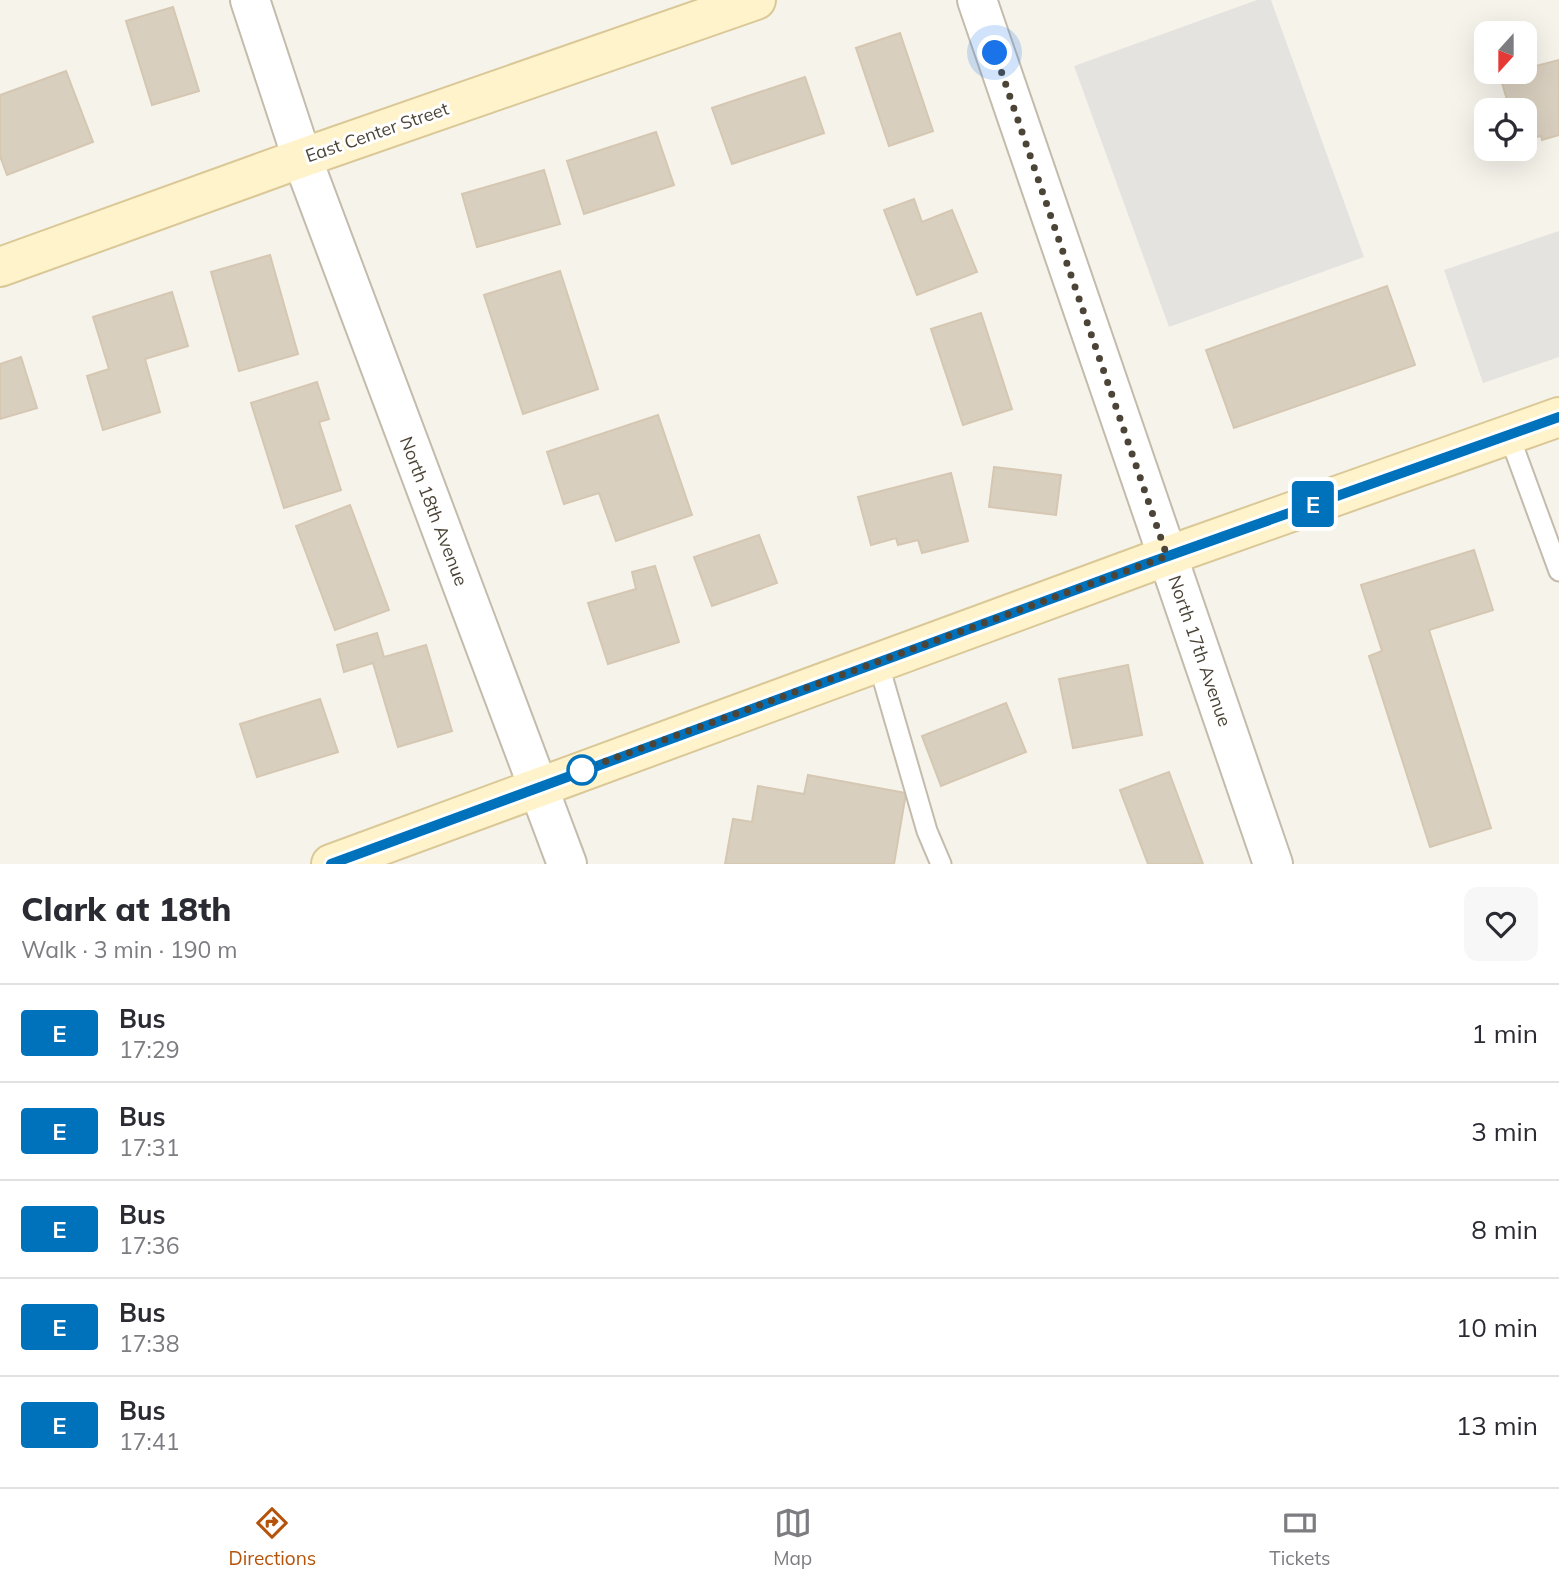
<!DOCTYPE html>
<meta charset="utf-8">
<style>
:root{--surface:#fff;--page:#f7f7f7;--text:#2b2b33;--muted:#7c7c81;--line:#e1e1e2;--accent:#b45309}
body{margin:0;font-family:Mulish,sans-serif;background:var(--page);color:var(--text);height:100vh;display:flex;flex-direction:column;font-size:26px;white-space:nowrap}
*{box-sizing:border-box;margin:0}
p{font-size:23px;color:var(--muted)}
.icon{flex:none;width:38px;height:38px;fill:none;stroke:currentColor;stroke-width:2;stroke-linecap:round;stroke-linejoin:round}
.map{position:relative;height:864px;overflow:hidden}
.panel{display:flex;flex-direction:column;background:var(--surface);flex:1}
.panel>*{flex:none}
.badge{padding:0 14px;border-radius:5px;font-size:24px;line-height:46px}
.needle{width:46px;rotate:201deg}
.buttons{position:absolute;left:1474px;top:21px;display:grid;gap:14px}
.buttons a{display:grid;place-items:center;width:63px;height:63px;border-radius:14px;background:var(--surface);box-shadow:0 7px 28px #0002;font-size:35px}
.you{position:absolute;width:35px;height:35px;margin:-18px;border:5px solid #fff;border-radius:50%;background:#1a73e8;box-shadow:0 0 0 10px #1a73e833}
.map>.badge{position:absolute;translate:-50% -50%;box-shadow:0 0 0 4px #fff}
.round{display:grid;place-items:center;flex:none;width:74px;height:74px;border-radius:14px;background:var(--page)}
.summary{display:flex;align-items:center;justify-content:space-between;height:119px;padding:0 21px}
h1{font-size:33px;font-weight:800;line-height:52px}
ul{padding:0;list-style:none}
li{display:flex;align-items:center;gap:21px;height:98px;padding:0 21px;border-top:2px solid var(--line)}
li div{flex:1}
li b{display:block;font-size:26px}
li em{font-style:normal}
li .badge{min-width:77px;font-weight:700;text-align:center}
.tabs{display:flex;justify-content:space-around;align-items:center;height:98px;border-top:2px solid var(--line);background:var(--surface);font-size:19px;color:var(--muted)}
.tabs a{display:grid;justify-items:center;gap:4px}
.tabs .selected{color:var(--accent)}
.map>svg:first-child{display:block}
.parking{fill:#e5e3df}
.building{fill:#d9cfbf;stroke:#d5c7b1;stroke-width:2}
.lines{fill:none;stroke-linecap:round;stroke-linejoin:round}
.lane-casing{stroke:#c3bbac;stroke-width:23}
.street-casing{stroke:#c3bbac;stroke-width:42}
.secondary-casing{stroke:#dac897;stroke-width:42}
.lane{stroke:#fff;stroke-width:19}
.street{stroke:#fff;stroke-width:38}
.secondary{stroke:#fff3cc;stroke-width:38}
.line-casing{stroke:#fff;stroke-width:16}
.line{stroke:#0072bc;stroke-width:10}
.walk{stroke:#4c4437;stroke-width:7;stroke-dasharray:0 12.6}
.stop-dot{fill:#fff;stroke:#0072bc;stroke-width:3.5}
.labels{text-anchor:middle;dominant-baseline:central;stroke-width:6;stroke-linejoin:round;paint-order:stroke}
.street-label{font-size:18px;fill:#4c4437;stroke:#fff}
</style>
<div class="map">
<svg width="1559" height="864" viewBox="0 0 1559 864">
<rect width="100%" height="100%" fill="#f6f3eb"/>
<!-- parking -->
<g class="parking">
<polygon points="1257,0 1271,0 1364,257 1169,327 1074,66"/>
<polygon points="1559,231 1559,357 1483,383 1444,270"/>
</g>
<!-- building -->
<g class="building">
<polygon points="173,7 199,91 152,105 126,21"/>
<polygon points="900,33 933,131 889,146 856,48"/>
<polygon points="1559,60 1559,135 1542,140 1541,136 1524,140 1524,110 1510,110 1500,76 1524,72 1524,69"/>
<polygon points="66,71 93,142 7,175 0,156 0,95"/>
<polygon points="805,77 824,133 732,164 712,108"/>
<polygon points="656,132 674,185 584,214 567,161"/>
<polygon points="544,170 560,224 477,247 462,194"/>
<polygon points="914,199 922,222 952,210 977,272 917,295 884,210"/>
<polygon points="270,255 298,354 239,371 211,272"/>
<polygon points="560,271 598,389 523,414 484,295"/>
<polygon points="1387,286 1415,365 1234,428 1206,350"/>
<polygon points="172,292 188,346 145,359 160,412 103,430 87,376 109,369 93,317"/>
<polygon points="981,313 1012,409 963,425 931,329"/>
<polygon points="21,357 37,408 0,419 0,364"/>
<polygon points="317,382 329,419 319,422 341,490 284,508 251,403"/>
<polygon points="658,415 692,515 616,541 599,493 564,504 547,452"/>
<polygon points="994,467 1061,475 1056,515 989,507"/>
<polygon points="951,473 968,541 922,553 918,540 898,545 896,538 871,545 858,497"/>
<polygon points="350,505 389,610 335,630 296,526"/>
<polygon points="759,535 777,583 712,606 694,557"/>
<polygon points="1474,550 1493,610 1429,630 1491,828 1430,847 1369,656 1382,651 1361,585"/>
<polygon points="655,566 679,642 608,664 588,603 636,589 632,572"/>
<polygon points="377,633 384,657 426,645 452,731 398,747 373,663 344,672 337,645"/>
<polygon points="1128,665 1142,735 1073,748 1059,679"/>
<polygon points="320,699 338,752 257,777 240,724"/>
<polygon points="1006,703 1026,752 941,786 922,736"/>
<polygon points="1169,772 1203,864 1148,864 1120,790"/>
<polygon points="808,775 906,793 894,864 725,864 733,819 752,822 758,786 804,794"/>
</g>
<g class="lines">
<defs>
<g id="lane">
<polyline points="1509,435 1559,571"/>
<polyline points="878,662 927,831 941,864"/>
</g>
<g id="street">
<polyline points="250,0 302,158 567,864"/>
<polyline points="977,0 1273,864"/>
</g>
<g id="secondary">
<polyline points="0,267 302,158 756,0"/>
<polyline points="331,864 1167,556 1559,417"/>
</g>
</defs>
<!-- lane casing -->
<use href="#lane" class="lane-casing"/>
<!-- street casing -->
<use href="#street" class="street-casing"/>
<!-- secondary casing -->
<use href="#secondary" class="secondary-casing"/>
<!-- lane -->
<use href="#lane" class="lane"/>
<!-- street -->
<use href="#street" class="street"/>
<!-- secondary -->
<use href="#secondary" class="secondary"/>
</g>
<g class="lines">
<defs>
<polyline id="line" points="331,864 1143,565 1559,417"/>
</defs>
<!-- line casing -->
<use href="#line" class="line-casing"/>
<!-- line -->
<use href="#line" class="line"/>
<!-- walk -->
<polyline class="walk" points="582,770 1167,556 995,53"/>
</g>
<!-- markers -->
<circle class="stop-dot" cx="582" cy="770" r="14"/>
<g class="labels">
<!-- street labels -->
<g class="street-label">
<text transform="translate(377 132) rotate(-19)">East Center Street</text>
<text transform="translate(434 511) rotate(69)">North 18th Avenue</text>
<text transform="translate(1200 651) rotate(71)">North 17th Avenue</text>
</g>
</g>
</svg>
<div class="buttons">
<a><svg class="needle" viewBox="-14 -14 28 28"><path d="M0-13l5 13h-10z" fill="#e53935"/><path d="M0 13l5-13h-10z" fill="#7c7c81"/></svg></a>
<a><svg class="icon" aria-label="locate" viewBox="0 0 24 24"><circle cx="12" cy="12" r="6"/><path d="M12 2v4M12 18v4M2 12h4M18 12h4"/></svg></a>
</div>
<div class="you" style="left:995px;top:53px"></div>
<b class="badge" style="left:1313px;top:504px;background:#0072bc;color:#fff">E</b>
</div>
<section class="panel">
<div class="summary"><div><h1>Clark at 18th</h1><p>Walk · 3 min · 190 m</p></div><a class="round"><svg class="icon" aria-label="heart" viewBox="0 0 24 24"><path d="M12 20l-8-8c-3-5 5-10 8-4 3-6 11-1 8 4z"/></svg></a></div>
<ul>
<li><span class="badge" style="background:#0072bc;color:#fff">E</span><div><b>Bus</b><p>17:29</p></div><em>1 min</em></li>
<li><span class="badge" style="background:#0072bc;color:#fff">E</span><div><b>Bus</b><p>17:31</p></div><em>3 min</em></li>
<li><span class="badge" style="background:#0072bc;color:#fff">E</span><div><b>Bus</b><p>17:36</p></div><em>8 min</em></li>
<li><span class="badge" style="background:#0072bc;color:#fff">E</span><div><b>Bus</b><p>17:38</p></div><em>10 min</em></li>
<li><span class="badge" style="background:#0072bc;color:#fff">E</span><div><b>Bus</b><p>17:41</p></div><em>13 min</em></li>
</ul>
</section>
<nav class="tabs">
<a class="selected"><svg class="icon" aria-label="directions" viewBox="0 0 24 24"><path d="M12 3l9 9-9 9-9-9zM9 14v-3h6M13 9l2 2-2 2"/></svg>Directions</a>
<a><svg class="icon" aria-label="map" viewBox="0 0 24 24"><path d="M3 6l6-2 6 2 6-2v14l-6 2-6-2-6 2zM9 4v14M15 6v14"/></svg>Map</a>
<a><svg class="icon" aria-label="tickets" viewBox="0 0 24 24"><path d="M3 7h18v10H3zM15 7v10"/></svg>Tickets</a>
</nav>
